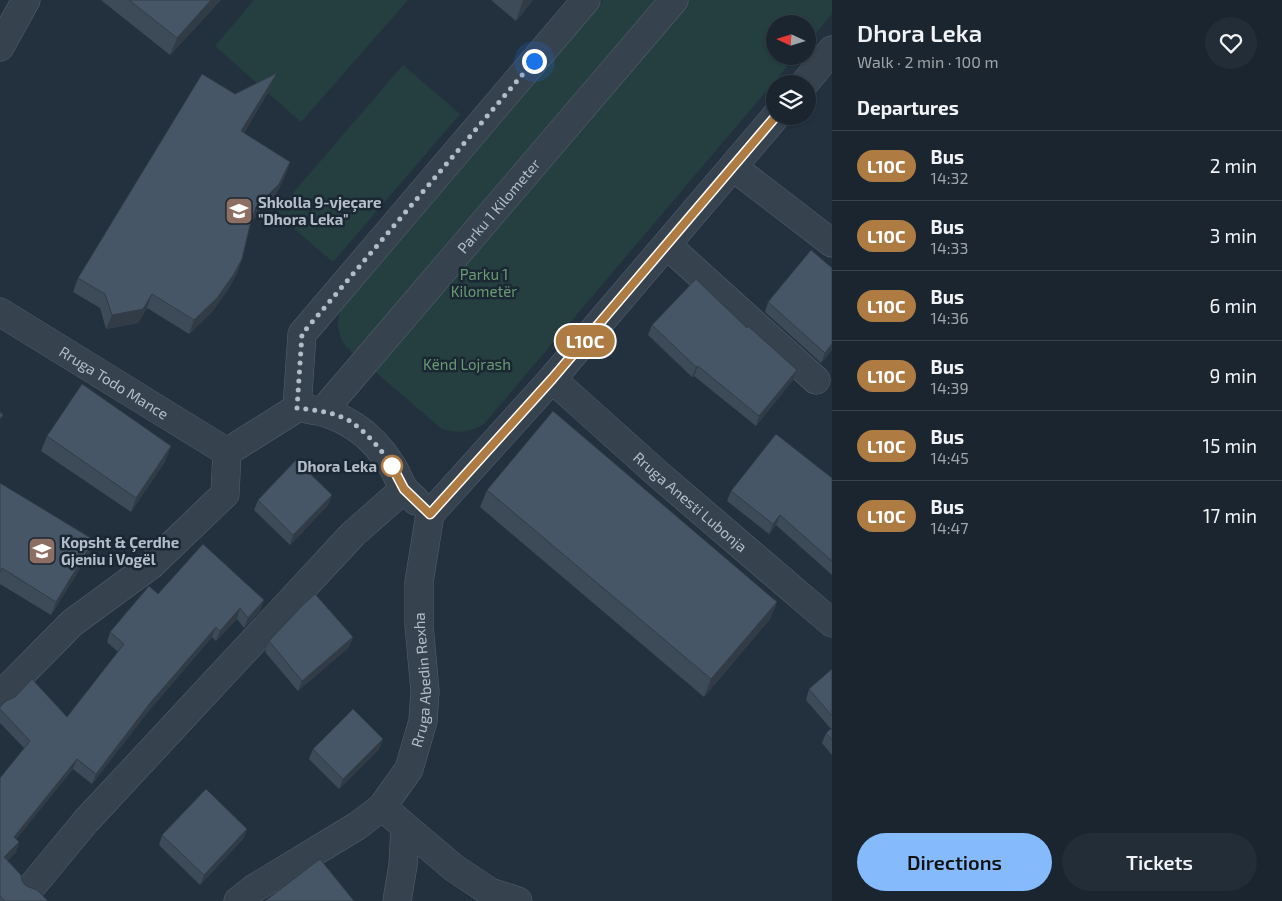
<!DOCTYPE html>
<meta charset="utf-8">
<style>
:root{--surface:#1a252f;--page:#232d37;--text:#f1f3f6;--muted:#9fa5aa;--line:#38424b;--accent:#85bafd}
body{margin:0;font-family:"Exo 2",sans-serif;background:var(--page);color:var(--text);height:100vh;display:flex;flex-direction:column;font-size:19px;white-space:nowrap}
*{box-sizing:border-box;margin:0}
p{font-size:16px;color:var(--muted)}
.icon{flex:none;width:28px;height:28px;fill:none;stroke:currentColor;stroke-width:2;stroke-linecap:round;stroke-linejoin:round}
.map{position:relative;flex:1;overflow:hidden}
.drawer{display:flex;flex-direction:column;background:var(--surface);width:450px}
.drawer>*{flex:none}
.badge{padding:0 10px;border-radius:16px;font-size:18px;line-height:32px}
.needle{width:32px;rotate:274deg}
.tools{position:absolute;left:766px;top:15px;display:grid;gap:10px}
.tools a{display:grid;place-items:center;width:50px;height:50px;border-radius:50%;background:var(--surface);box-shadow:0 1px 4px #0004,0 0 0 1px var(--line);font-size:25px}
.you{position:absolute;width:25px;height:25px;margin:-12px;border:4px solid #fff;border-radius:50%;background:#1a73e8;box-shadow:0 0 0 8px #1a73e833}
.map>.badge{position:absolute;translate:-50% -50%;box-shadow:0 0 0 2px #fff}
h2{padding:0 25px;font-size:19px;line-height:45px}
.round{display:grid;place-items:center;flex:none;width:52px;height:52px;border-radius:26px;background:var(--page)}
.head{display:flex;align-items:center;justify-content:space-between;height:85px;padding:0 25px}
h1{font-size:24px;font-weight:600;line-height:38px}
.cta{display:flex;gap:10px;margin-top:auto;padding:10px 25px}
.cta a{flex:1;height:58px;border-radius:30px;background:var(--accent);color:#111;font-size:20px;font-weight:600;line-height:58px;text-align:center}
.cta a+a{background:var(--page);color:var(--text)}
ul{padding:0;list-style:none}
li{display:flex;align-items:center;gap:15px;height:70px;padding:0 25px;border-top:1px solid var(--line)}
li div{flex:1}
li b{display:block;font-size:19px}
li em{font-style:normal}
li .badge{min-width:55px;font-weight:700;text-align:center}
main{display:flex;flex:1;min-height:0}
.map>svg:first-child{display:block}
.green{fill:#253f40}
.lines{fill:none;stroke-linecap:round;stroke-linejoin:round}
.minor-casing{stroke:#55606d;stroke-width:29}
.minor{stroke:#37424f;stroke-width:28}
.wall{fill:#3d4a58}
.shaded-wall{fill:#323c47}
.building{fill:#475666;stroke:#323c47}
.line-casing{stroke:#fff;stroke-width:11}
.line{stroke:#ae7c43;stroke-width:8}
.walk{stroke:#b3bdca;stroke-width:5;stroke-dasharray:0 9}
.stop-dot{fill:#fff;stroke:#ae7c43;stroke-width:2.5}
.labels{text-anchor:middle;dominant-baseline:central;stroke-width:5;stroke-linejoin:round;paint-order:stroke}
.poi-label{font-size:15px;font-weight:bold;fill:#b3bdca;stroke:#1c2734;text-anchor:start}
.street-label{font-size:15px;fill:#b3bdca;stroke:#1c2734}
.park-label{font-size:15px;fill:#699c72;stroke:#1c2734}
.stop-label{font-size:15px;font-weight:bold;fill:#b3bdca;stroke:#1c2734;text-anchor:end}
</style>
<main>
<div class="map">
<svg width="832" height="901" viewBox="0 0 832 901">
<rect width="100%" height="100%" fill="#23313f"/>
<!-- green -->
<g class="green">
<polygon points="254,0 408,0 301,122 215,46"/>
<path d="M603,0H832V14L808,43V24H775V56H796L483,425C467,432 460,434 442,429L346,347C337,332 337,326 340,309Z"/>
<polygon points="403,65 460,114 333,262 276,213"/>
</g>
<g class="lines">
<defs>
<g id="minor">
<polyline points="0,47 26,0"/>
<polyline points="804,84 832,50"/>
<polyline points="733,167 832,243"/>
<polyline points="667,245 816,380"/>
<path id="s1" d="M0,312L227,452"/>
<path id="s2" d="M552,379L659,475L832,623"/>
<polyline points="297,408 302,334 586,0"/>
<path d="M307,409C345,414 372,434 392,466C397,473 399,483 405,490C408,494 413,497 416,501"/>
<path id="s3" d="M323,411L674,0"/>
<polyline points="227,452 297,408"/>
<polyline points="430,514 552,379 776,116"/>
<polyline points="0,696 72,623 151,565 225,494 227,452"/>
<polyline points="382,807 454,868 490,892 518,901"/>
<polyline points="33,885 86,821 353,534 404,489"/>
<path id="s4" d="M238,901L253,889L357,826L382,807L409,769L423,721L425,691L419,625V582L430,514"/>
<polyline points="397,901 403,865 405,827"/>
</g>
</defs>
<!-- minor casing -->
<use href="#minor" class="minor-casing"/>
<!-- minor -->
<use href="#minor" class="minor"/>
</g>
<!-- wall -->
<g class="wall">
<polygon points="101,0 221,0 170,55"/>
<polygon points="491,0 533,0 516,21"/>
<polygon points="271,87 244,133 290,162 285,176 274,198 251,221 242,259 237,273 229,288 212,312 189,334 147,308 138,323 106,329 100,308 73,292 78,278 235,94"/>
<polygon points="832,268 832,350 821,363 765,312 768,302"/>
<polygon points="652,325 793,380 756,426 694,376 692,377 648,335"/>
<polygon points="47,436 166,460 131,512 41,451"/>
<polygon points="832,478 832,575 776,525 769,534 727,501 731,491"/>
<polygon points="0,483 94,540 89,554 51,615 0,584"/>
<polygon points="487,490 777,602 770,619 704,697 480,507"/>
<polygon points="332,495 328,505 290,545 254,510 258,500"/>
<polygon points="158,594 260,611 244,628 237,619 216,641 212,637 147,713 92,784 73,769 16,839 19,842 16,852 7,861 26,886 48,901 0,901 0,778 24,748 0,723 0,707 67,717 118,652 107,642 110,632"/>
<polygon points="353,637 349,647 298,691 265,652 269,641"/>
<polygon points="832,669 832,755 822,743 826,733 831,729 806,700 809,689"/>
<polygon points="383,739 379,749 339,789 309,759 313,749"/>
<polygon points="247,829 243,839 200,885 159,845 162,835"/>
</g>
<!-- shaded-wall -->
<g class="shaded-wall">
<polygon points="211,0 221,0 170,55 177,38"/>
<polygon points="523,0 533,0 516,21"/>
<polygon points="277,73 271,87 236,146 241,131"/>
<polygon points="290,162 285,176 274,198 251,222 256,207"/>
<polygon points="242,259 237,273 229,288 212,312 189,334 194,320"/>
<polygon points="152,294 147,308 138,323 106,329 112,315"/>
<polygon points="832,344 832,350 821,363 825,353"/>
<polygon points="698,366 694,376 692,377 696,367"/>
<polygon points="797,370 793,380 756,426 759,416"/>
<polygon points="171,446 166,460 131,512 136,498"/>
<polygon points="332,495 328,505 290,545 293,535"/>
<polygon points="780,515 776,525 769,534 773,524"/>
<polygon points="94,540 89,554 51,615 56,602"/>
<polygon points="264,600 260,611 244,628 248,618"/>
<polygon points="777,602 770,619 704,697 711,679"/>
<polygon points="240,608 237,619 216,641 220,631"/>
<polygon points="216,627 212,637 147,713 92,784 96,774 150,703"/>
<polygon points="353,637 349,647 298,691 302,681"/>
<polygon points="383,739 379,749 339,789 343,779"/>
<polygon points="77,759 73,769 10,847 14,837"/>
<polygon points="247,829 243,839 200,885 204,875"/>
<polygon points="19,842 16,852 0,867 4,857"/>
</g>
<!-- building -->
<g class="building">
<polygon points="129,0 211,0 177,38"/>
<polygon points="277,73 241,131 290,162 279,184 256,207 250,225 242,259 234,274 217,298 194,320 152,294 143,309 112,315 105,294 78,278 202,74 235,94"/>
<polygon points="811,250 832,268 832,344 825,353 768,302"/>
<polygon points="696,279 747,328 748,326 797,370 759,416 698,366 696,367 652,325"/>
<polygon points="82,384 171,446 136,498 47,436"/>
<polygon points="553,411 777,602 711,679 487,490"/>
<polygon points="0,412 3,415 0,419"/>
<polygon points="776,434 832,478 832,561 780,515 773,524 731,491"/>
<polygon points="296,460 332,495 293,535 258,500"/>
<polygon points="0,483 94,540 56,602 2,568 0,572"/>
<polygon points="203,544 264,600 248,618 240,608 220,631 216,627 150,703 96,774 77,759 14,837 19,842 4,857 21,875 22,881 26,886 37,890 48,901 5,901 0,896 0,778 30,741 0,709 0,707 6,701 15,697 32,679 67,717 124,644 110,632 149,586 158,594"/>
<polygon points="315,594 353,637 302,681 269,641 303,605"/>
<polygon points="832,669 832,716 809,689"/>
<polygon points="353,709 383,739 343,779 313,749"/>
<polygon points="832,728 832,740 826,733"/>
<polygon points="206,789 247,829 204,875 162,835"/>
<polygon points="320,859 354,901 265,901"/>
</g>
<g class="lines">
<defs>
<polyline id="line" points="392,466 404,489 430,514 552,379 776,116"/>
</defs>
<!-- line casing -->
<use href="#line" class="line-casing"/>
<!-- line -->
<use href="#line" class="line"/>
<!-- walk -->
<path class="walk" d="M392,466C384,452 364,430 350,421C334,412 315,410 297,408L302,334L534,61"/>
</g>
<!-- icons -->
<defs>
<symbol id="school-square" viewBox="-11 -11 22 22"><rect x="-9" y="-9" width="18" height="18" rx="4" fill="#8d6e63" stroke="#1c2734"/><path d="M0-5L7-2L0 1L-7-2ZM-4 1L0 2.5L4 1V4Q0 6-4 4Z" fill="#fff"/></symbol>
</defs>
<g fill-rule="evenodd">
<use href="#school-square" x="223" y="195" width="32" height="32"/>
<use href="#school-square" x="26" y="535" width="32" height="32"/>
</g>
<!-- markers -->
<circle class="stop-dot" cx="392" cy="466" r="10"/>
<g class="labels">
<!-- poi labels -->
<g class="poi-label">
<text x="258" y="202">Shkolla 9-vjeçare<tspan x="258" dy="17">"Dhora Leka"</tspan></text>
<text x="61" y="542">Kopsht &amp; Çerdhe<tspan x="61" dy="17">Gjeniu i Vogël</tspan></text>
</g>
<!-- street labels -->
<g class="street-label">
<text stroke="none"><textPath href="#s3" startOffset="270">Parku 1 Kilometer</textPath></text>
<text stroke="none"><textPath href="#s1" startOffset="134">Rruga Todo Mance</textPath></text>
<text stroke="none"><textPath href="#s2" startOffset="185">Rruga Anesti Lubonja</textPath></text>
<text stroke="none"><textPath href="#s4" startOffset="310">Rruga Abedin Rexha</textPath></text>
</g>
<!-- park labels -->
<g class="park-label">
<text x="484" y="274">Parku 1<tspan x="484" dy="17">Kilometër</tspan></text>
<text x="467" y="364">Kënd Lojrash</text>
</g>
<!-- stop labels -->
<g class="stop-label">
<text x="377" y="466">Dhora Leka</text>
</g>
</g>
</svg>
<div class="tools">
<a><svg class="needle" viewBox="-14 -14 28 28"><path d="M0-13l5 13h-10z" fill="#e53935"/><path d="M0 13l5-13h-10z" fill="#9fa5aa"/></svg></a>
<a><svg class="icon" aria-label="layers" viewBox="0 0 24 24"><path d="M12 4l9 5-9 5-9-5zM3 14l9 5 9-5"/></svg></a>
</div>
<div class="you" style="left:534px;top:61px"></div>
<b class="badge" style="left:585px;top:341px;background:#ae7c43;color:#fff">L10C</b>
</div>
<section class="drawer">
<div class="head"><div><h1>Dhora Leka</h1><p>Walk · 2 min · 100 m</p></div><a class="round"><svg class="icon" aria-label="heart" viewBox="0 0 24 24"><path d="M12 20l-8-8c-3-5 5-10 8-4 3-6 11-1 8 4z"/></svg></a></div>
<h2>Departures</h2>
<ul>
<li><span class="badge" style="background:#ae7c43;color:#fff">L10C</span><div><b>Bus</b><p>14:32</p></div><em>2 min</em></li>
<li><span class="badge" style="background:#ae7c43;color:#fff">L10C</span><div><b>Bus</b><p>14:33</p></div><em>3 min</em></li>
<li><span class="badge" style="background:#ae7c43;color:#fff">L10C</span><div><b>Bus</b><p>14:36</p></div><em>6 min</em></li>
<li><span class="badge" style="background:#ae7c43;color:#fff">L10C</span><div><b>Bus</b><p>14:39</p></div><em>9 min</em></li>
<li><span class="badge" style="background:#ae7c43;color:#fff">L10C</span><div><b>Bus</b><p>14:45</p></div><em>15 min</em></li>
<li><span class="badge" style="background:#ae7c43;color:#fff">L10C</span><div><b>Bus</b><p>14:47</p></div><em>17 min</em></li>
</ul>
<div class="cta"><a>Directions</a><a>Tickets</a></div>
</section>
</main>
